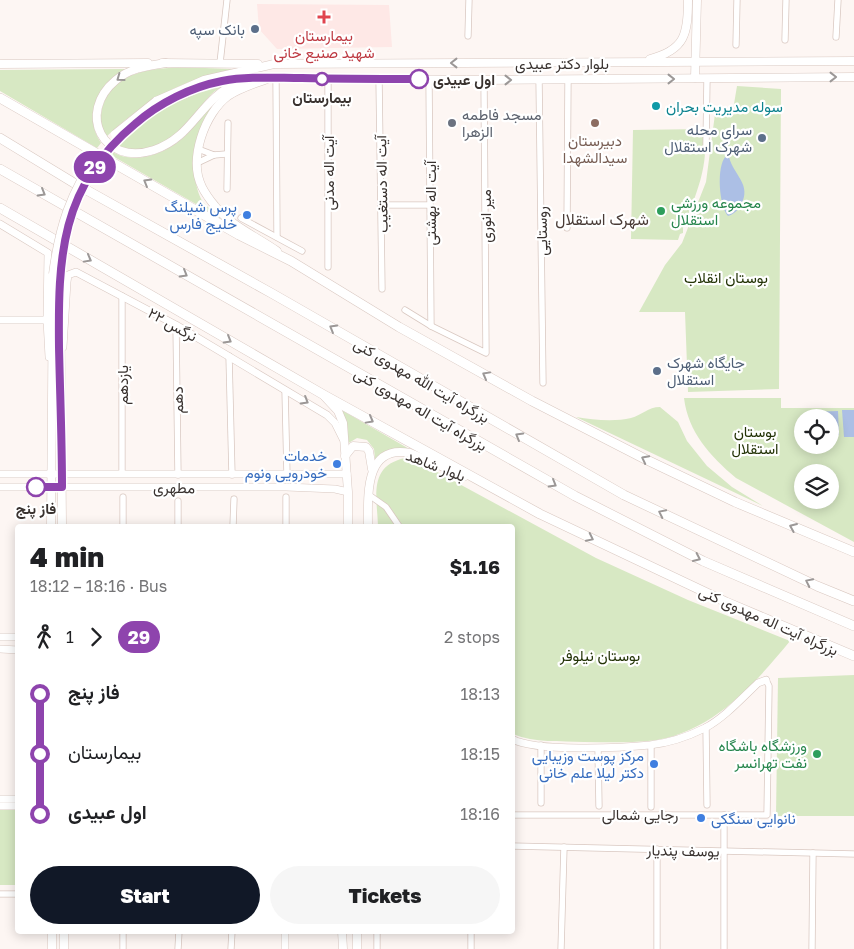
<!DOCTYPE html>
<meta charset="utf-8">
<style>
:root{--surface:#fff;--page:#f6f6f6;--text:#202124;--muted:#757577;--accent:#111827}
body{margin:0;font-family:"Golos Text",Vazirmatn,sans-serif;background:var(--page);color:var(--text);height:100vh;display:flex;flex-direction:column;font-size:19px;white-space:nowrap}
*{box-sizing:border-box;margin:0}
p{font-size:16px;color:var(--muted)}
.icon{flex:none;width:28px;height:28px;fill:none;stroke:currentColor;stroke-width:2;stroke-linecap:round;stroke-linejoin:round}
.map{position:relative;flex:1;overflow:hidden}
.details{position:absolute;left:15px;top:524px;width:500px;height:410px;display:flex;flex-direction:column;background:var(--surface);border-radius:5px;box-shadow:0 2px 12px #0003}
.details>*{flex:none}
.badge{padding:0 10px;border-radius:16px;font-size:18px;line-height:32px}
.fabs{position:absolute;left:794px;top:409px;display:grid;gap:10px}
.fabs a{display:grid;place-items:center;width:45px;height:45px;border-radius:50%;background:var(--surface);box-shadow:0 2px 12px #0003;font-size:25px}
.map>.badge{position:absolute;translate:-50% -50%;box-shadow:0 0 0 2px #fff}
.legs{display:flex;align-items:center;gap:8px;height:55px;padding:0 15px;font-size:16px}
.legs p{margin-inline-start:auto}
.summary{display:flex;align-items:center;justify-content:space-between;height:85px;padding:0 15px}
h1{font-size:28px;font-weight:800;line-height:38px}
.cta{display:flex;gap:10px;margin-top:auto;padding:10px 15px}
.cta a{flex:1;height:58px;border-radius:30px;background:var(--accent);color:#fff;font-size:20px;font-weight:800;line-height:58px;text-align:center}
.cta a+a{background:var(--page);color:var(--text)}
ul{padding:0 15px;list-style:none}
li{display:flex;align-items:center;gap:18px;height:60px;font-size:19px}
li i{display:grid;place-items:center;width:8px;height:100%;margin:0 6px;background:currentColor}
li i::after{content:'';width:12px;height:12px;margin:-6px;border:4px solid;border-radius:50%;background:var(--surface)}
li p{margin-inline-start:auto}
li:first-child i{background:linear-gradient(#0000 50%,currentColor 0)}
li:last-child i{background:linear-gradient(currentColor 50%,#0000 0)}
.map>svg:first-child{display:block}
.industrial{fill:#fee8e6}
.green{fill:#d7e8c3;fill-rule:evenodd}
.water{fill:#acbfe5}
.lines{fill:none;stroke-linecap:round;stroke-linejoin:round}
.minor-casing{stroke:#d9c8c1;stroke-width:7}
.tertiary-casing{stroke:#d9c8c1;stroke-width:8}
.secondary-casing{stroke:#d9c8c1;stroke-width:9}
.primary-casing{stroke:#d9c8c1;stroke-width:10}
.trunk-casing{stroke:#d9c8c1;stroke-width:10}
.minor{stroke:#fff;stroke-width:5.5}
.tertiary{stroke:#fff;stroke-width:7}
.secondary{stroke:#fff;stroke-width:8}
.primary{stroke:#fff;stroke-width:9}
.trunk{stroke:#fff;stroke-width:9}
.secondary-bridge-casing{stroke:#d9c8c1;stroke-width:9;stroke-linecap:butt}
.secondary-bridge{stroke:#fff;stroke-width:8}
.oneway{stroke:#9c9897}
.line-1-casing{stroke:#fff;stroke-width:11}
.line-1{stroke:#8e44ad;stroke-width:8}
.health-dot{fill:#e0444e;stroke:#fff;stroke-width:2}
.service-dot{fill:#5c6f8a;stroke:#fff;stroke-width:2}
.stop-1-dot{fill:#fff;stroke:#8e44ad;stroke-width:2.5}
.culture-dot{fill:#0f9aa8;stroke:#fff;stroke-width:2}
.worship-dot{fill:#6b7280;stroke:#fff;stroke-width:2}
.education-dot{fill:#8d6e63;stroke:#fff;stroke-width:2}
.leisure-dot{fill:#2e9e5b;stroke:#fff;stroke-width:2}
.shop-dot{fill:#3f7fe0;stroke:#fff;stroke-width:2}
.labels{text-anchor:middle;dominant-baseline:central;stroke-width:4.5;stroke-linejoin:round;paint-order:stroke}
.service-label{font-size:15px;fill:#4e5e75;stroke:#fff;text-anchor:end}
.health-label{font-size:15px;fill:#be3a42;stroke:#fff}
.street-label{font-size:15px;fill:#39322f;stroke:#fff}
.stop-label{font-size:15px;font-weight:bold;fill:#39322f;stroke:#fff}
.culture-label{font-size:15px;fill:#0d838f;stroke:#fff;text-anchor:start}
.worship-label{font-size:15px;fill:#5b616d;stroke:#fff;text-anchor:start}
.education-label{font-size:15px;fill:#785e54;stroke:#fff}
.leisure-label{font-size:15px;fill:#27864d;stroke:#fff;text-anchor:start}
.shop-label{font-size:15px;fill:#366cbe;stroke:#fff;text-anchor:end}
.park-label{font-size:15px;fill:#233306;stroke:#fff}
.neighbourhood-label{font-size:16px;fill:#4a3c37;stroke:#fff}
</style>
<div class="map">
<svg width="854" height="949" viewBox="0 0 854 949">
<rect width="100%" height="100%" fill="#fdf6f3"/>
<!-- industrial -->
<polygon class="industrial" points="257,4 389,5 392,47 277,49 259,29"/>
<!-- green -->
<g class="green">
<path d="M125,69C99,85 82,114 101,143L97,148L0,91V70Z"/>
<path d="M235,69C182,79 146,100 106,137C100,125 99,113 105,100C125,57 195,69 235,69Z"/>
<path d="M233,82C227,85 220,88 215,91C203,100 196,117 185,127C169,141 137,159 117,145C147,111 189,91 233,82Z"/>
<polygon points="737,86 781,89 779,389 688,392 685,312 639,312 665,265 682,243 706,182 715,114 733,110"/>
<path d="M229,89C205,114 190,140 195,176C196,184 198,195 203,202C210,211 224,218 234,226L109,154L111,151C136,167 171,152 189,132C195,125 200,117 206,110C212,102 221,96 229,89Z"/>
<path d="M703,129C711,163 695,197 683,228V233L680,234L678,240L631,239L633,130Z"/>
<path d="M684,398H781V408H854V542L736,478C710,456 688,432 684,398ZM802,418H830V445H802ZM802,472H830V500H802Z"/>
<path d="M660,407L678,422L687,441L707,466L732,487L763,506L576,417C593,420 615,422 631,418C642,415 648,407 660,407Z"/>
<polygon points="338,408 411,450 389,450 375,459 374,449 367,440 357,438 347,444 346,421"/>
<path d="M405,458L415,460L596,558L688,600L790,641C753,686 710,735 648,741C627,743 605,742 584,742C560,741 535,743 513,734L512,526H378C377,497 368,466 405,458Z"/>
<polygon points="854,675 854,816 776,816 778,678"/>
<rect x="0" y="810" width="17" height="75"/>
</g>
<!-- water -->
<g class="water">
<path d="M726,156L729,157C734,176 752,184 741,205C738,210 734,214 728,216C719,206 716,166 726,156Z"/>
<polygon points="842,410 854,410 854,437 844,437"/>
<polygon points="838,411 839,435 830,435 830,418 810,417 810,412"/>
</g>
<g class="lines">
<defs>
<g id="minor">
<polyline points="468,36 469,0"/>
<polyline points="836,37 838,0"/>
<polyline points="785,40 786,0"/>
<polyline points="736,45 737,0"/>
<polyline points="220,63 227,0"/>
<polyline points="276,78 277,237"/>
<polyline points="379,79 382,289"/>
<polyline points="539,79 543,383"/>
<polyline points="429,80 431,326"/>
<polyline points="706,147 707,78"/>
<polyline points="198,149 214,155"/>
<polyline points="197,163 214,155 226,154"/>
<polyline points="227,189 228,123"/>
<polyline points="381,205 430,205"/>
<polyline points="241,218 302,251"/>
<polyline points="567,228 568,79"/>
<polyline points="328,267 328,79"/>
<polyline points="405,310 431,326 486,353 484,80"/>
<polyline points="176,325 178,475"/>
<polyline points="229,356 232,475"/>
<polyline points="285,390 287,475"/>
<polyline points="122,474 122,296"/>
<polyline points="369,495 386,507 399,526"/>
<polyline points="123,526 123,497"/>
<polyline points="178,526 178,501"/>
<polyline points="233,526 234,499"/>
<polyline points="286,526 286,497"/>
<polyline points="706,727 707,805"/>
<polyline points="598,748 599,806"/>
<polyline points="541,803 541,745"/>
<polyline points="651,807 651,745"/>
<polyline points="512,815 767,815 769,686 766,680"/>
<polyline points="512,846 854,854"/>
<polyline points="657,849 657,949"/>
<polyline points="0,894 18,894"/>
<polyline points="123,931 123,949"/>
<polyline points="178,949 179,931"/>
<polyline points="231,949 232,931"/>
<polyline points="377,949 377,931"/>
<polyline points="471,949 471,931"/>
<polyline points="561,949 564,847"/>
<polyline points="724,949 724,815"/>
<polyline points="812,949 813,853"/>
</g>
<g id="tertiary">
<polyline points="0,224 48,253 47,320 49,357"/>
<polyline points="0,320 47,320"/>
<polyline points="63,347 67,282 68,275 76,272 176,325 327,415 335,423 343,439"/>
<polyline points="0,474 347,474"/>
<polyline points="0,487 286,487 335,489 348,492"/>
<polyline points="0,637 18,637"/>
<polyline points="0,649 18,650"/>
<path d="M512,739C536,752 621,748 650,745C668,743 689,736 705,728C724,718 742,698 758,683L766,680"/>
<polyline points="0,799 18,799"/>
<polyline points="0,806 18,806"/>
<polyline points="285,949 285,931"/>
</g>
<g id="secondary">
<path d="M650,59C685,50 688,34 688,0"/>
<polyline points="162,63 258,64"/>
<path d="M166,63C148,66 130,68 116,80C76,113 103,167 154,150C195,136 200,97 240,82"/>
<polyline points="0,64 148,63"/>
<polyline points="695,78 697,0"/>
<path d="M267,79C254,84 240,88 228,96C205,113 188,159 202,187C205,193 210,200 215,206C230,225 257,237 277,251"/>
<polyline points="156,101 204,80 274,64 854,61"/>
<polyline points="166,102 206,85 253,78 484,80 854,77"/>
<polyline points="60,279 62,526"/>
<polyline points="325,397 338,411 343,423 348,492 348,526"/>
<polyline points="345,456 353,446 366,447 369,451 372,469"/>
<polyline points="51,526 53,274"/>
<path d="M368,526C368,496 364,444 410,453L465,476"/>
<polyline points="52,931 52,949"/>
<polyline points="64,931 64,949"/>
<polyline points="342,931 343,949"/>
<polyline points="357,931 357,949"/>
</g>
<g id="primary">
<polyline points="0,98 239,235 291,261 399,327 532,401 647,460 735,502 854,552"/>
<polyline points="0,208 324,395 540,514 726,602 854,656"/>
</g>
<g id="trunk">
<polyline points="0,138 74,183 273,294 624,495 817,586 854,601"/>
<polyline points="0,169 575,496 703,561 854,626"/>
</g>
</defs>
<!-- minor casing -->
<use href="#minor" class="minor-casing"/>
<!-- tertiary casing -->
<use href="#tertiary" class="tertiary-casing"/>
<!-- secondary casing -->
<use href="#secondary" class="secondary-casing"/>
<!-- primary casing -->
<use href="#primary" class="primary-casing"/>
<!-- trunk casing -->
<use href="#trunk" class="trunk-casing"/>
<!-- minor -->
<use href="#minor" class="minor"/>
<!-- tertiary -->
<use href="#tertiary" class="tertiary"/>
<!-- secondary -->
<use href="#secondary" class="secondary"/>
<!-- primary -->
<use href="#primary" class="primary"/>
<!-- trunk -->
<use href="#trunk" class="trunk"/>
<defs>
<g id="secondary-bridge">
<polyline points="115,134 156,101"/>
<path d="M53,274C59,229 70,191 98,155"/>
<path d="M60,279C63,200 100,144 166,102"/>
</g>
</defs>
<!-- secondary-bridge casing -->
<use href="#secondary-bridge" class="secondary-bridge-casing"/>
<!-- secondary-bridge -->
<use href="#secondary-bridge" class="secondary-bridge"/>
</g>
<!-- one-way arrows -->
<defs><path id="oneway-chevron" d="M-2-3.5L2.5 0L-2 3.5" fill="none" stroke-width="1.6" stroke-linecap="round" stroke-linejoin="round" transform="scale(1.25)"/></defs>
<g class="oneway">
<use href="#oneway-chevron" transform="translate(454 63) rotate(180)"/>
<use href="#oneway-chevron" transform="translate(833 77)"/>
<use href="#oneway-chevron" transform="translate(120 78) rotate(144)"/>
<use href="#oneway-chevron" transform="translate(671 79)"/>
<use href="#oneway-chevron" transform="translate(508 80)"/>
<use href="#oneway-chevron" transform="translate(147 182) rotate(-150)"/>
<use href="#oneway-chevron" transform="translate(42 193) rotate(30)"/>
<use href="#oneway-chevron" transform="translate(88 259) rotate(29)"/>
<use href="#oneway-chevron" transform="translate(184 274) rotate(30)"/>
<use href="#oneway-chevron" transform="translate(333 328) rotate(-150)"/>
<use href="#oneway-chevron" transform="translate(228 340) rotate(30)"/>
<use href="#oneway-chevron" transform="translate(486 375) rotate(-151)"/>
<use href="#oneway-chevron" transform="translate(305 401) rotate(31)"/>
<use href="#oneway-chevron" transform="translate(370 420) rotate(29)"/>
<use href="#oneway-chevron" transform="translate(519 436) rotate(-150)"/>
<use href="#oneway-chevron" transform="translate(645 459) rotate(-153)"/>
<use href="#oneway-chevron" transform="translate(553 484) rotate(30)"/>
<use href="#oneway-chevron" transform="translate(662 513) rotate(-154)"/>
<use href="#oneway-chevron" transform="translate(793 527) rotate(-157)"/>
<use href="#oneway-chevron" transform="translate(590 538) rotate(26)"/>
<use href="#oneway-chevron" transform="translate(697 558) rotate(25)"/>
<use href="#oneway-chevron" transform="translate(809 582) rotate(-154)"/>
</g>
<g class="lines">
<defs>
<path id="line-1" d="M36,487H62C62,441 60,394 59,347C58,258 60,186 135,124C159,103 191,87 222,81C248,76 275,78 302,78C341,79 380,79 419,79"/>
</defs>
<!-- line-1 casing -->
<use href="#line-1" class="line-1-casing"/>
<!-- line-1 -->
<use href="#line-1" class="line-1"/>
</g>
<!-- markers -->
<path class="health-dot" d="M321.5 9.5h5v5h5v5h-5v5h-5v-5h-5v-5h5z"/>
<g class="service-dot">
<circle cx="255" cy="29" r="5"/>
<circle cx="762" cy="138" r="5"/>
<circle cx="657" cy="371" r="5"/>
</g>
<g class="stop-1-dot">
<circle cx="322" cy="79" r="6"/>
<circle cx="419" cy="79" r="9"/>
<circle cx="36" cy="487" r="9"/>
</g>
<circle class="culture-dot" cx="656" cy="106" r="5"/>
<circle class="worship-dot" cx="452" cy="123" r="5"/>
<circle class="education-dot" cx="595" cy="123" r="5"/>
<g class="leisure-dot">
<circle cx="661" cy="211" r="5"/>
<circle cx="817" cy="754" r="5"/>
</g>
<g class="shop-dot">
<circle cx="247" cy="215" r="5"/>
<circle cx="337" cy="464" r="5"/>
<circle cx="654" cy="764" r="5"/>
<circle cx="701" cy="818" r="5"/>
</g>
<g class="labels">
<!-- service labels -->
<g class="service-label">
<text x="245" y="29">بانک سپه</text>
<text x="752" y="129">سرای محله<tspan x="752" dy="17">شهرک استقلال</tspan></text>
<text x="667" y="362" text-anchor="start">جایگاه شهرک<tspan x="667" dy="17">استقلال</tspan></text>
</g>
<!-- health labels -->
<g class="health-label">
<text x="324" y="35">بیمارستان<tspan x="324" dy="17">شهید صنیع خانی</tspan></text>
</g>
<!-- street labels -->
<g class="street-label">
<text x="562" y="63">بلوار دکتر عبیدی</text>
<text transform="translate(328 173) rotate(-90)">آیت اله مدنی</text>
<text transform="translate(381 184) rotate(-91)">آیت اله دستغیب</text>
<text transform="translate(430 203) rotate(-90)">آیت اله بهشتی</text>
<text transform="translate(485 216) rotate(-90)">میر انوری</text>
<text transform="translate(541 231) rotate(-91)">روستایی</text>
<text transform="translate(173 324) rotate(29)">نرگس ۲۲</text>
<text transform="translate(422 380) rotate(30)">بزرگراه آیت الله مهدوی کنی</text>
<text transform="translate(122 385) rotate(-90)">یازدهم</text>
<text transform="translate(177 400) rotate(-91)">دهم</text>
<text transform="translate(421 409) rotate(30)">بزرگراه آیت اله مهدوی کنی</text>
<text transform="translate(436 465) rotate(21)">بلوار شاهد</text>
<text transform="translate(174 487) rotate(1)">مطهری</text>
<text transform="translate(769 620) rotate(24)">بزرگراه آیت اله مهدوی کنی</text>
<text x="640" y="814">رجایی شمالی</text>
<text transform="translate(683 850) rotate(1)">یوسف پندیار</text>
</g>
<!-- stop labels -->
<g class="stop-label">
<text x="433" y="79" text-anchor="start">اول عبیدی</text>
<text x="322" y="97">بیمارستان</text>
<text x="36" y="508">فاز پنج</text>
</g>
<!-- culture labels -->
<g class="culture-label">
<text x="666" y="106">سوله مدیریت بحران</text>
</g>
<!-- worship labels -->
<g class="worship-label">
<text x="462" y="114">مسجد فاطمه<tspan x="462" dy="17">الزهرا</tspan></text>
</g>
<!-- education labels -->
<g class="education-label">
<text x="595" y="140">دبیرستان<tspan x="595" dy="17">سیدالشهدا</tspan></text>
</g>
<!-- leisure labels -->
<g class="leisure-label">
<text x="671" y="202">مجموعه ورزشی<tspan x="671" dy="17">استقلال</tspan></text>
<text x="807" y="745" text-anchor="end">ورزشگاه باشگاه<tspan x="807" dy="17">نفت تهرانسر</tspan></text>
</g>
<!-- shop labels -->
<g class="shop-label">
<text x="237" y="206">پرس شیلنگ<tspan x="237" dy="17">خلیج فارس</tspan></text>
<text x="327" y="455">خدمات<tspan x="327" dy="17">خودرویی ونوم</tspan></text>
<text x="644" y="755">مرکز پوست وزیبایی<tspan x="644" dy="17">دکتر لیلا علم خانی</tspan></text>
<text x="711" y="818" text-anchor="start">نانوایی سنگکی</text>
</g>
<!-- park labels -->
<g class="park-label">
<text x="726" y="277">بوستان انقلاب</text>
<text x="755" y="431">بوستان<tspan x="755" dy="17">استقلال</tspan></text>
<text x="600" y="655">بوستان نیلوفر</text>
</g>
<!-- neighbourhood labels -->
<g class="neighbourhood-label">
<text x="602" y="219">شهرک استقلال</text>
</g>
</g>
</svg>
<div class="fabs">
<a><svg class="icon" aria-label="locate" viewBox="0 0 24 24"><circle cx="12" cy="12" r="6"/><path d="M12 2v4M12 18v4M2 12h4M18 12h4"/></svg></a>
<a><svg class="icon" aria-label="layers" viewBox="0 0 24 24"><path d="M12 4l9 5-9 5-9-5zM3 14l9 5 9-5"/></svg></a>
</div>
<b class="badge" style="left:95px;top:167px;background:#8e44ad;color:#fff">29</b>
<section class="details">
<div class="summary"><div><h1>4 min</h1><p>18:12 – 18:16 · Bus</p></div><b>$1.16</b></div>
<div class="legs"><svg class="icon" aria-label="walk" viewBox="0 0 24 24"><circle cx="13" cy="4" r="2"/><path d="M13 8l-2 6 4 7M11 14l-3 7M7 12l3-4h3l4 4"/></svg>1<svg class="icon" aria-label="forward" viewBox="0 0 24 24"><path d="M9 5l7 7-7 7"/></svg><b class="badge" style="background:#8e44ad;color:#fff">29</b><p>2 stops</p></div>
<ul>
<li><i style="color:#8e44ad"></i><b>فاز پنج</b><p>18:13</p></li>
<li><i style="color:#8e44ad"></i><span>بیمارستان</span><p>18:15</p></li>
<li><i style="color:#8e44ad"></i><b>اول عبیدی</b><p>18:16</p></li>
</ul>
<div class="cta"><a>Start</a><a>Tickets</a></div>
</section>
</div>
